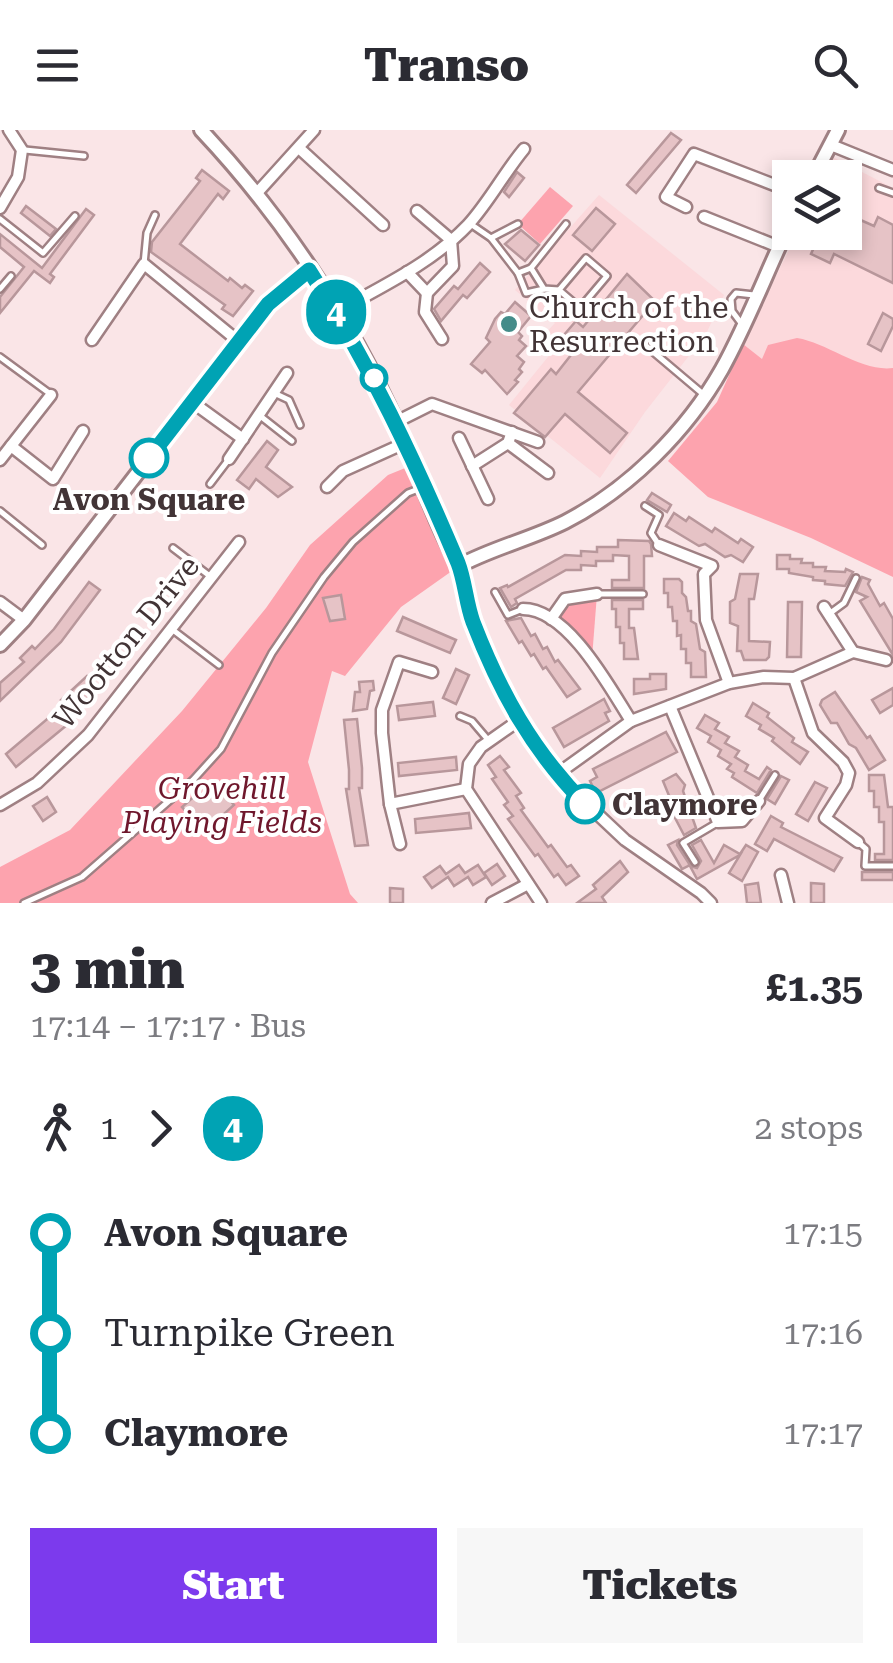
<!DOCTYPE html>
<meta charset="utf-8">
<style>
:root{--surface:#fff;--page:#f7f7f7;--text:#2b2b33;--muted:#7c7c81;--accent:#7c3aed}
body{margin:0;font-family:"Roboto Serif",serif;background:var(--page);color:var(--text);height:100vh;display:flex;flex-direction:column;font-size:38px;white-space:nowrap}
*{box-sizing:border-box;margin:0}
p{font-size:32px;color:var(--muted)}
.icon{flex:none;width:55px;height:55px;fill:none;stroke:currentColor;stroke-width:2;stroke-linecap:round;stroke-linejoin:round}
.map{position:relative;height:773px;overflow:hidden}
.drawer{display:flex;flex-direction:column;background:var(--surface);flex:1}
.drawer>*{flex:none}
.badge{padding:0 20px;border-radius:32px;font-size:35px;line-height:65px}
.buttons{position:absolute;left:772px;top:30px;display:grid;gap:20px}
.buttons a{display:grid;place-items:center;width:90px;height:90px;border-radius:0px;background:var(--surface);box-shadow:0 5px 15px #0003;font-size:50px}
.map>.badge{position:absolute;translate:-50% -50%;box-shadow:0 0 0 5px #fff}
.legs{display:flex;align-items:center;gap:15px;height:110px;padding:0 30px;font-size:32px}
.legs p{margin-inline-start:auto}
.overview{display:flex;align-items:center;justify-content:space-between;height:170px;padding:0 30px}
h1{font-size:55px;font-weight:800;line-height:75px}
.cta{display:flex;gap:20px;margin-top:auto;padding:20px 30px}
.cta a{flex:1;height:115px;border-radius:0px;background:var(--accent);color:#fff;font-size:40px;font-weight:800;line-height:115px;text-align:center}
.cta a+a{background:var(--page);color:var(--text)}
ul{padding:0 30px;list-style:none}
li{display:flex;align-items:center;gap:35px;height:100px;font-size:38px}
li i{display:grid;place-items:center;width:15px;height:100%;margin:0 12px;background:currentColor}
li i::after{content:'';width:25px;height:25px;margin:-12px;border:8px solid;border-radius:50%;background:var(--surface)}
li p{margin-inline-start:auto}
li:first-child i{background:linear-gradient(#0000 50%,currentColor 0)}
li:last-child i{background:linear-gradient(currentColor 50%,#0000 0)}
header{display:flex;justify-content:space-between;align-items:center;height:130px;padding:0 30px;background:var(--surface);font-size:45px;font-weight:800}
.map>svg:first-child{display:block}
.built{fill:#fcd9dc}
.green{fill:#fda3ae}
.building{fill:#e6c3c6;stroke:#b8979b;stroke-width:2.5}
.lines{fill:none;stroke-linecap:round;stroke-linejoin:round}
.service-casing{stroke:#9f8083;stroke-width:10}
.minor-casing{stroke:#9f8083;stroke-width:15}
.tertiary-casing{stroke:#9f8083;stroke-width:18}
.service{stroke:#fff;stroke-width:5}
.minor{stroke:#fff;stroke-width:10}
.tertiary{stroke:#fff;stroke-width:12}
.line-1-casing{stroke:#fff;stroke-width:22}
.line-1{stroke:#00a3b4;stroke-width:15}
.poi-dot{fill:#448c89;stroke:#fff;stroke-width:4}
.stop-1-dot{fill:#fff;stroke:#00a3b4;stroke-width:5}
.labels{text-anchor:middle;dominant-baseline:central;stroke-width:8;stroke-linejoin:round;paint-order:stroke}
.poi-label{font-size:30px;fill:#423436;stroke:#fff;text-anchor:start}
.stop-label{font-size:30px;font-weight:bold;fill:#423436;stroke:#fff}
.street-label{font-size:30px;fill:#423436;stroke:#fff}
.park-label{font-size:30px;font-style:italic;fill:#6f172c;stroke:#fff}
</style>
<header><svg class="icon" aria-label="menu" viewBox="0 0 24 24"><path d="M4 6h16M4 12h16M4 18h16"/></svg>Transo<svg class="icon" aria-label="search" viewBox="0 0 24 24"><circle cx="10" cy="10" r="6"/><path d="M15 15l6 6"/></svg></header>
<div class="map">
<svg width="893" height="773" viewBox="0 0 893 773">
<rect width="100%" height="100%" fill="#fae5e7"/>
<!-- built -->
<g class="built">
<polygon points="833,27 893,58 893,261 763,230 743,214 797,103 845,102 845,48 823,47"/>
<polygon points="599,65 724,165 706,204 645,282 600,348 509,275 552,222 539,210 555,193 515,160"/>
</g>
<!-- green -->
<g class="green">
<polygon points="550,57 573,76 540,114 518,94"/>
<path d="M797,208C828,213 861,242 893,238V447L811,408L708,367L668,331L717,272L743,214L762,229L768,215Z"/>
<polygon points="415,334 459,436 401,477 345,546 332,541 308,632 350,764 358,773 0,773 0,737 70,700 182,581 266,478 310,415 388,345"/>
<polygon points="597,464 592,528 551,489 565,469"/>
</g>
<!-- building -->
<g class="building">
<polygon points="671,3 681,10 636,63 627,55"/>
<polygon points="202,40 229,61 223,69 218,64 180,114 228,151 230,148 242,158 245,155 253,161 233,186 222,179 225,175 151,122 152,112 200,51 196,48"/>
<polygon points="517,42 524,48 509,67 504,62"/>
<polygon points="26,76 56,99 50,106 21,83"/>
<polygon points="596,78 615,94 592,121 573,105"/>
<polygon points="86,79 94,85 50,144 54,147 50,153 34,141 0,183 0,167 24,137 0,117 0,104 42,138"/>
<polygon points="878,87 893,95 893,153 834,124 830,133 811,124 821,102 849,104 856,88 874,96"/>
<polygon points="521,100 539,115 525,131 505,114"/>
<polygon points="480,133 490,142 467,168 463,165 441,191 434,179 454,156 458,159"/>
<polygon points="627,144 655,171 578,262 627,303 610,323 565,284 545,307 514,283 551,239 556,244 571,225 557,213 576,191 583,197"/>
<polygon points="515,172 531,186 518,202 522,206 519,210 526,216 517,226 524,232 519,239 522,242 515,250 518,252 507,264 485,240 482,243 471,234 490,212 486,208 495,189 501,182 505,184"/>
<polygon points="883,183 893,189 893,196 881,221 868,214"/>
<polygon points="267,311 278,320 266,337 292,357 278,367 256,349 249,359 237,350"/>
<polygon points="652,363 671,375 667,382 647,370"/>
<polygon points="674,383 686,391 689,387 712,402 715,398 738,413 741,409 753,417 743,432 731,425 725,427 705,414 699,416 666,396"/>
<polygon points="618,410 649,411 651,414 652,426 644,426 644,458 612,458 612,450 629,450 629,426 613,425 613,431 596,431 596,436 581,435 581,440 566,440 515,469 517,473 511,477 500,458 507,455 508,457 565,425 581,426 581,421 597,422 597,417 618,417"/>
<polygon points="777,425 790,425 790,429 802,429 801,433 813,433 813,437 826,437 825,441 845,442 846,439 853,442 845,456 825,454 825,451 813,450 813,447 789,443 789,439 777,439"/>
<polygon points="740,444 758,444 754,469 749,469 749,511 770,512 769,527 766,530 744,530 741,521 737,521 738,496 730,493 730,472 735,469"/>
<polygon points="862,447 870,450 868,454 880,476 884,473 893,489 893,525 860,471 867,467 856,462"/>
<polygon points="664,449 679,449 682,452 682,463 686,467 688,481 691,481 691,491 696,494 700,519 705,522 706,547 691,547 691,533 686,533 686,519 681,519 681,505 677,506 677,491 673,491 672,477 668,477 668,463 664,463"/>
<polygon points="89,452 100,460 61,512 0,571 0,553 24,532 20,528 32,516 35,519 54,499"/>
<polygon points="341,465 345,489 330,491 323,468"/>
<polygon points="612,470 643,470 643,479 629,479 629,498 634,498 638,529 624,529 624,513 620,513 620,497 616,497 616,479 612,479"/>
<polygon points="788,472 802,472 801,527 787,527"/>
<polygon points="403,487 456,510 450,523 397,501"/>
<polygon points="521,488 531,506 535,504 543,519 547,517 555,532 558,530 580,559 567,567 546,537 543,539 534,524 531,526 522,511 519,513 506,491"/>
<polygon points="456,539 469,545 456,574 443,568"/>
<polygon points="650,544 666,544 666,559 634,564 634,549 650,549"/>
<polygon points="87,546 99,559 70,586 73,590 16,637 6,624 65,574 61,570"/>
<polygon points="373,551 374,560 370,561 367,579 353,581 355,562 360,562 359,552"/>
<polygon points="893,558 893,575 880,583 872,570"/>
<polygon points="835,562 867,608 870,606 885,630 869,640 856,618 849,614 837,593 831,593 820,575 822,570"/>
<polygon points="604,569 610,581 605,583 609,591 564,617 553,598"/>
<polygon points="433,572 435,586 399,590 397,576"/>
<polygon points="753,573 769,583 767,587 794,608 792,612 808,622 800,634 772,611 774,608 759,599 761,595 746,586"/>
<polygon points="705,585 719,593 715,599 729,607 725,613 739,621 735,627 748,635 745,641 759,649 767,637 771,640 757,663 732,647 734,643 727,639 731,634 718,626 721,620 708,612 711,606 697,598"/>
<polygon points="357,589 362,638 362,658 359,658 368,715 355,716 346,659 349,659 349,640 344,590"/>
<polygon points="666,602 677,622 596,663 590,651 597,647 593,639"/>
<polygon points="500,626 509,637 504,640 521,663 516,666 524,678 521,680 548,717 551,715 567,737 571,735 579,746 566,755 558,744 554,747 538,724 535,726 508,689 513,686 504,675 508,672 492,649 496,647 488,635"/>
<polygon points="456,627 457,640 399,646 398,633"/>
<polygon points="676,644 685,655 683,661 696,698 684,705 674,686 677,685 663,651"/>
<polygon points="869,645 884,645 888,677 893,677 893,730 875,730 875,724 884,724 884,692 879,692 879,677 874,677 874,661 869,661"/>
<polygon points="781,646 789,650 775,674 767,669"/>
<polygon points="815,652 827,658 808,691 796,684"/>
<polygon points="216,654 234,675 204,702 182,677 198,663 202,667"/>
<polygon points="47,667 56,682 43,691 33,676"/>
<polygon points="469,683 471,698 416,703 415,689"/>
<polygon points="771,686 783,693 781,697 842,728 834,741 774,709 767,721 755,714"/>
<polygon points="678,710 677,715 690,735 682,739 668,715"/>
<polygon points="701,710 714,733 724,715 740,724 746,715 758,722 742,751 729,743 740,725 697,749 690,736 697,738 701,731 692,715"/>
<polygon points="620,731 628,742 602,767 606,773 577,773 596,759 593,755"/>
<polygon points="497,734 505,746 492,755 484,743"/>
<polygon points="459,735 465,743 478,735 486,747 473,755 468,747 454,756 448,747 432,758 424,747 440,736 446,744"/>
<rect x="862" y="742" width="31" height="8"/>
<polygon points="758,753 761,773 747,773 745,755"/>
<polygon points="811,753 824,754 824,773 811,773"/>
<polygon points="390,758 403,759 403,773 390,773"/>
</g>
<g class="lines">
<defs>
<g id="service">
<polyline points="25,20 84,26"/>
<polyline points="879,58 893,63"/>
<polyline points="0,89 43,123 75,86"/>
<polyline points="472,95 491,108 518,143 531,138 566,94"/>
<polyline points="491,108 518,94"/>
<polygon points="586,128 607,146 580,178 559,160"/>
<polyline points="144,134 147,103 155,85"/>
<polyline points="531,138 544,159 559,160"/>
<polyline points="518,143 526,163 544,159"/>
<polyline points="0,159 11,146"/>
<polyline points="741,193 732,181 731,169 736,163 754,165"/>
<polyline points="645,215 703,264"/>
<polyline points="0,227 49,263"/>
<polyline points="274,263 289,270 300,295"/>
<polyline points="259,285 292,311"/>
<polyline points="210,354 229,329"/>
<polyline points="645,376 659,385 651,403 659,415"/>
<polyline points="0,381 42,415"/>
<polyline points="173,418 211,447"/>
<polyline points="495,462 508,485 523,479"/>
<polyline points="600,464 643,464"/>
<polyline points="829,484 844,473 856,448"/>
<polyline points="173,500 219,535"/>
<polyline points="460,586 472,591 489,611"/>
<polyline points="760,669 775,645"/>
<polyline points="858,712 866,719 865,736 893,736"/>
<polyline points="695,732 683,713 717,693"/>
<polyline points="24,773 82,747 193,650 221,619 272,523 324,447 353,412 408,363 421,358"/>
</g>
<g id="minor">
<polyline points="831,15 893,40"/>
<polyline points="300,19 383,95"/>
<polyline points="257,63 314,0"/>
<polyline points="686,77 666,67 694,24 790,61"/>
<polyline points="0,78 18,47 22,20 9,0"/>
<polyline points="704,87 779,117"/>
<polyline points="407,142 427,163 453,136 451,110 417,81"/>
<polyline points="427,163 425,182 442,209"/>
<path d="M336,182C381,157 432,133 468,95C489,72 504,43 524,19"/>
<polyline points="92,210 144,134 238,211"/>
<polyline points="192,272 243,309"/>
<polyline points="396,292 432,274 538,312"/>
<polyline points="459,308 488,369"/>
<polyline points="508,313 548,343"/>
<polyline points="11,316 53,349 83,301"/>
<polyline points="229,329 287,243"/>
<polyline points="0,330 51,265"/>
<polyline points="472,336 508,313 512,302"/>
<polyline points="327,357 343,341 405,313"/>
<polyline points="659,415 712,436 704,444 706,490 729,553"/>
<polyline points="459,436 472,490 518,591 556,645 625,710 701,763 711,773"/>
<polyline points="0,472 24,490"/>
<polyline points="824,477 853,522 886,530"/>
<path d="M523,479C568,479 610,558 631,591"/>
<polyline points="551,489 565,469 597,464"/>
<polyline points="794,548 813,603 843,632 849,643 846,655 825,688 858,712"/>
<polyline points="670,576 718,692 742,691 759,671"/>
<polyline points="518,591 481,617 469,634 466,659 541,773"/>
<polyline points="556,645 631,591 729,553 764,547 794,548 853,522"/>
<polyline points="390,674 466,659"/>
<polyline points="0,675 37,653 88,605 239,412"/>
<polyline points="400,714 390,674 382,603 382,580 399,532 432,542"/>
<polyline points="781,745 788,773"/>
<polyline points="492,773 528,754"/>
</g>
<g id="tertiary">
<path d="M201,0C281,85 350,188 397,294C418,341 434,391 459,436C492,418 531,409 565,392C629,359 687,301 722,239C748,192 767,141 790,93"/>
<polyline points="813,48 838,0"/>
<polyline points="0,515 24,490 268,174 309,139"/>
</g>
</defs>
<!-- service casing -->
<use href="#service" class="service-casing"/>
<!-- minor casing -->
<use href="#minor" class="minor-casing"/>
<!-- tertiary casing -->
<use href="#tertiary" class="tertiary-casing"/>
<!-- service -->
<use href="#service" class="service"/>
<!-- minor -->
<use href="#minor" class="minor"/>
<!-- tertiary -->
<use href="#tertiary" class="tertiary"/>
</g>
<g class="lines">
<defs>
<path id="line-1" d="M149,328L268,174L309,140C369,233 415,331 458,433C465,451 466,473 473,492C500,562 532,620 585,674"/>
</defs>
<!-- line-1 casing -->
<use href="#line-1" class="line-1-casing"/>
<!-- line-1 -->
<use href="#line-1" class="line-1"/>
</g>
<!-- markers -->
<circle class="poi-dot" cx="509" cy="194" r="10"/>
<g class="stop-1-dot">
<circle cx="374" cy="248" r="12"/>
<circle cx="149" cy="328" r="18"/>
<circle cx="585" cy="674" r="18"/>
</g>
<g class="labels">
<!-- poi labels -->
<g class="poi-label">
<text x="529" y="177">Church of the<tspan x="529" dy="34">Resurrection</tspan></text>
</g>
<!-- stop labels -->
<g class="stop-label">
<text x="149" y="369">Avon Square</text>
<text x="612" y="674" text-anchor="start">Claymore</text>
</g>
<!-- street labels -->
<g class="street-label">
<text transform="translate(126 512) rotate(-51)">Wootton Drive</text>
</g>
<!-- park labels -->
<g class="park-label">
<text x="222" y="658">Grovehill<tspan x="222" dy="34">Playing Fields</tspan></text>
</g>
</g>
</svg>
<div class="buttons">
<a><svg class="icon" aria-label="layers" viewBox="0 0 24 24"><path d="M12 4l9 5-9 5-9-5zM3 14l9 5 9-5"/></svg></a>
</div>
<b class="badge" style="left:336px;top:182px;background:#00a3b4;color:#fff">4</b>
</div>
<section class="drawer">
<div class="overview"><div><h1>3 min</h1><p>17:14 – 17:17 · Bus</p></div><b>£1.35</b></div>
<div class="legs"><svg class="icon" aria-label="walk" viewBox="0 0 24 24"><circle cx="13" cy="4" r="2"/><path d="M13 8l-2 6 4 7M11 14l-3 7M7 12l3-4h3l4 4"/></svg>1<svg class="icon" aria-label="forward" viewBox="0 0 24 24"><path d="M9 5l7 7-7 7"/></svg><b class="badge" style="background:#00a3b4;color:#fff">4</b><p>2 stops</p></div>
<ul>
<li><i style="color:#00a3b4"></i><b>Avon Square</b><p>17:15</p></li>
<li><i style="color:#00a3b4"></i><span>Turnpike Green</span><p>17:16</p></li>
<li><i style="color:#00a3b4"></i><b>Claymore</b><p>17:17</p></li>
</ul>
<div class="cta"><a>Start</a><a>Tickets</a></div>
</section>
